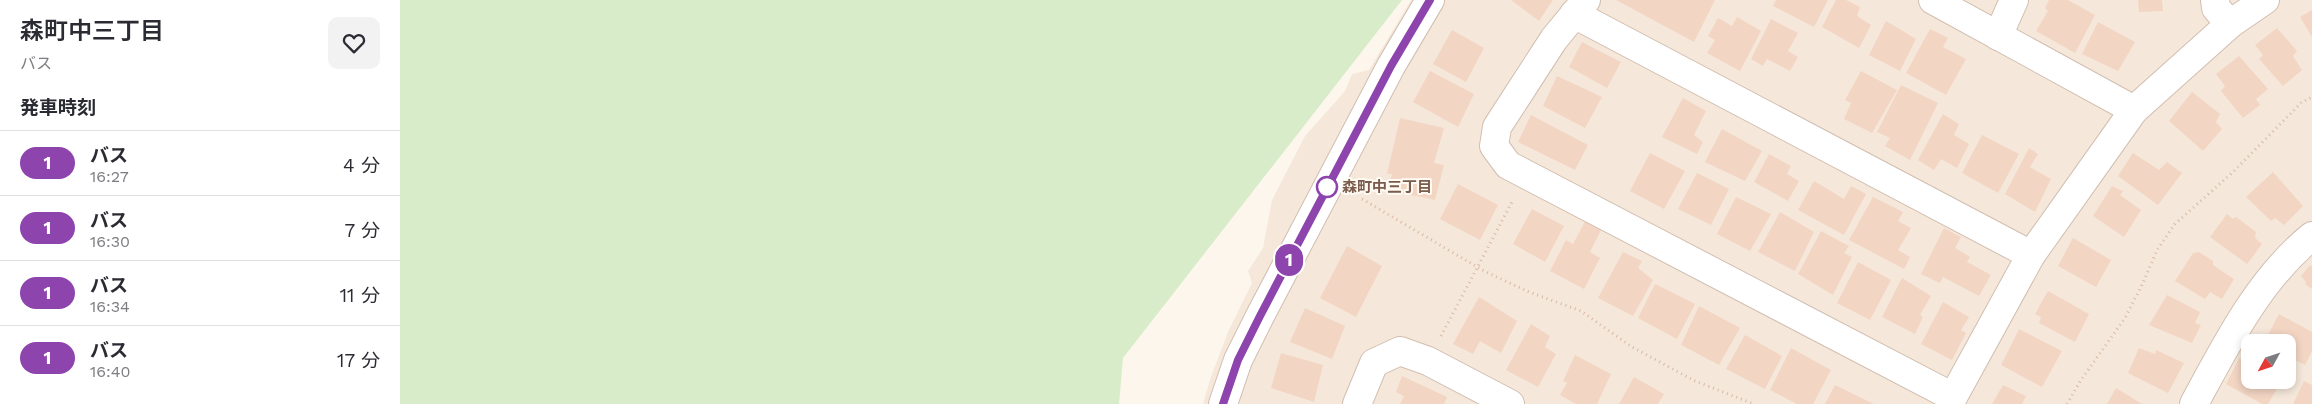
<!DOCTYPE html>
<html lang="ja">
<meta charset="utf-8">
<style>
:root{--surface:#fff;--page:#f2f2f3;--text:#2b2b33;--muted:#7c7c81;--line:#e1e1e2}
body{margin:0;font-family:"Work Sans","Noto Sans JP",sans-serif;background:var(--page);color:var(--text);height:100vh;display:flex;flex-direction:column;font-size:19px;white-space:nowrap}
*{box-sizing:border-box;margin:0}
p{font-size:16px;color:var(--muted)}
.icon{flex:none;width:28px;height:28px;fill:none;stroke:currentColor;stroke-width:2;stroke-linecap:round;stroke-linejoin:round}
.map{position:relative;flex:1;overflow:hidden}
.side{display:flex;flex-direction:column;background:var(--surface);width:400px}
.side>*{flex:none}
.badge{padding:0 10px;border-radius:16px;font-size:18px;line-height:32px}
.needle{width:32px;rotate:230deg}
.tools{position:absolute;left:1841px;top:334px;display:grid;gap:10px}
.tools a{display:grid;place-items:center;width:55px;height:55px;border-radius:10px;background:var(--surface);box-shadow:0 2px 8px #0003;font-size:25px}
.map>.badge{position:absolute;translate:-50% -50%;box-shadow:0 0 0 2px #fff}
h2{padding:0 20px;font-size:19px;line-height:45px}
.round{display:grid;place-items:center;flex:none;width:52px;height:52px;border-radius:10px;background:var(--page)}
.overview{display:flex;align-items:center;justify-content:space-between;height:85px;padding:0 20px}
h1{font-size:24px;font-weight:600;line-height:38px}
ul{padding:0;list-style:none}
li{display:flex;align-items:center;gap:15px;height:65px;padding:0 20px;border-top:1px solid var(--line)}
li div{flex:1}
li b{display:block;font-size:19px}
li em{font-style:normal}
li .badge{min-width:55px;font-weight:700;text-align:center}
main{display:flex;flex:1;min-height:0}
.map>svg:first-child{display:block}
.residential{fill:#f5e8da;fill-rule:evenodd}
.green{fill:#d8ecc9}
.building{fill:#f3d5c3}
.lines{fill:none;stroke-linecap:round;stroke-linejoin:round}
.minor-casing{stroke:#d1beb0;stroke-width:30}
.path{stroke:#d9b8a5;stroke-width:3;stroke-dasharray:1 4;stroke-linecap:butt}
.minor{stroke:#fff;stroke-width:28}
.line-casing{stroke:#fff;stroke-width:11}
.line{stroke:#8e44ad;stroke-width:8}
.stop-dot{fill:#fff;stroke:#8e44ad;stroke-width:2.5}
.labels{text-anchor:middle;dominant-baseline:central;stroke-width:4;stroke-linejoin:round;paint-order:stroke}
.stop-label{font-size:15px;font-weight:bold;fill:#7a5c4d;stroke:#fffaf3;text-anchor:start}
</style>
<main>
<section class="side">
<div class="overview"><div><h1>森町中三丁目</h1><p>バス</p></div><a class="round"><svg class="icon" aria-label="heart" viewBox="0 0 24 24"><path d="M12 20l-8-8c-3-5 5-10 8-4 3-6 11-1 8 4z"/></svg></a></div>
<h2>発車時刻</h2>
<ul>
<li><span class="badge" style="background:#8e44ad;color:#fff">1</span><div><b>バス</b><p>16:27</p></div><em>4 分</em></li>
<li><span class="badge" style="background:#8e44ad;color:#fff">1</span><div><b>バス</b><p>16:30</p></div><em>7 分</em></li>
<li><span class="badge" style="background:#8e44ad;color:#fff">1</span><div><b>バス</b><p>16:34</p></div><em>11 分</em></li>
<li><span class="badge" style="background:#8e44ad;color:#fff">1</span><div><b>バス</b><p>16:40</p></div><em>17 分</em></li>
</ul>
</section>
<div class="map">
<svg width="1912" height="404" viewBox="0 0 1912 404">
<rect width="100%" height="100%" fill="#fdf6ec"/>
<!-- residential -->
<path class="residential" d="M1011,0H1912V404H803L811,377L828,332L852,283L848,271L863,248L872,200L905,136L945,91L952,74L969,70ZM1850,342H1888V380H1850Z"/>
<!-- green -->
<polygon class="green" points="0,0 1002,0 723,358 719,404 0,404"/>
<!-- building -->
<g class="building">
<polygon points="1111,0 1153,0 1139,21"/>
<polygon points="1216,0 1315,0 1294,42"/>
<polygon points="1376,0 1428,0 1414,27 1373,6"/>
<polygon points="1436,0 1446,0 1460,7 1457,16 1471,25 1459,48 1422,27"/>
<polygon points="1649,0 1668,0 1695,15 1675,53 1636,31 1648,11 1645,8"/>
<polygon points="1738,0 1762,0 1763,11 1739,12"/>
<polygon points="1912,10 1912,37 1900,17"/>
<polygon points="1337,17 1361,31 1340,71 1307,53 1315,40 1308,36 1318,18 1332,26"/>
<polygon points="1371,19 1398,33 1388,51 1398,57 1390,71 1367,59 1363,66 1351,59"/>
<polygon points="1486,21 1516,39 1500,71 1469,55"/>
<polygon points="1698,22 1735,42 1718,71 1682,54"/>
<polygon points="1877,28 1897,51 1893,56 1902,70 1883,86 1859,59 1863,55 1855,45"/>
<polygon points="1530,29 1548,38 1543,47 1566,59 1546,95 1506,73"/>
<polygon points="1052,30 1084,48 1066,82 1033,64"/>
<polygon points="1182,42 1221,62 1207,88 1169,67"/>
<polygon points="1839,56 1868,89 1856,99 1860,105 1843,118 1821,91 1825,86 1816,74"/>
<polygon points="1030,71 1074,94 1058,127 1013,102"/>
<polygon points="1461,71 1497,90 1472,133 1444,119 1451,103 1445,100"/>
<polygon points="1157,76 1202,97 1185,128 1143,106"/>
<polygon points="1501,85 1538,103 1510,160 1485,146 1490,138 1477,132"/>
<polygon points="1792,92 1820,114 1816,122 1822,129 1803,151 1769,121"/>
<polygon points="1283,98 1306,111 1294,135 1303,142 1297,154 1262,137"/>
<polygon points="1543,114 1559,124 1554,135 1569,144 1557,168 1541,159 1534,170 1518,160"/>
<polygon points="1131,115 1188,145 1175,170 1118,142"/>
<polygon points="1000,118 1044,128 1034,163 1044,165 1035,200 988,190 992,174 987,174"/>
<polygon points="1322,129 1362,151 1345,181 1305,162"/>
<polygon points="1582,135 1619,154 1598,193 1562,173"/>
<polygon points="1629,148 1638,154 1630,167 1651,179 1635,212 1605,194"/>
<polygon points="1250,153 1285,171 1264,209 1230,191"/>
<polygon points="1733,153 1759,170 1767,162 1782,173 1758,205 1718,176"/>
<polygon points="1369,154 1391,166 1387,174 1399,181 1388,201 1354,182"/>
<polygon points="1873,172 1903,206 1884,225 1875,218 1871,221 1846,197"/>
<polygon points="1297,173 1329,189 1311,225 1278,209"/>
<polygon points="1414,181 1444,199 1451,186 1466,194 1444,235 1398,210"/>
<polygon points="1058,184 1098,205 1080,240 1040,219"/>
<polygon points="1712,186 1723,191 1720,195 1741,210 1724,237 1693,216"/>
<polygon points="1336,197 1371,214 1350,251 1317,234"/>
<polygon points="1473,197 1503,212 1498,221 1511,228 1498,250 1510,257 1504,269 1449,240"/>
<polygon points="1132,209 1164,226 1145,262 1113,244"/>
<polygon points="1380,212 1414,232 1395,271 1358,252"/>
<polygon points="1827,214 1833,219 1836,217 1856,232 1855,238 1862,244 1847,264 1810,237"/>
<polygon points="1186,220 1202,228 1190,252 1200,258 1184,289 1150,271 1166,240 1173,244"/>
<polygon points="1544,228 1561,237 1555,248 1570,257 1567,262 1591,275 1579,296 1543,277 1540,283 1521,274"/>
<polygon points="1421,231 1449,246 1444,253 1452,257 1433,295 1398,274"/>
<polygon points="1673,238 1711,260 1696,287 1658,266"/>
<polygon points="947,246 982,266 956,317 920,298"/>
<polygon points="1223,252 1242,261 1238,268 1253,280 1233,316 1198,298"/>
<polygon points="1799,252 1813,261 1813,265 1834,279 1822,299 1810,292 1805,299 1775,281 1793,253"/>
<polygon points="1458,262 1491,280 1470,320 1437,303"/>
<polygon points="1910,265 1912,267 1912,289 1905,284 1906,282 1901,276"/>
<polygon points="1502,278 1531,296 1520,315 1523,317 1515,334 1482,317"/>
<polygon points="1255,284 1295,304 1277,339 1238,318"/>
<polygon points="1648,291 1689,314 1675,342 1639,323 1641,317 1635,314"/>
<polygon points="1767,295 1800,312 1795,323 1801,325 1792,343 1749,325"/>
<polygon points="1079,297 1117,321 1101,353 1080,341 1073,354 1053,344"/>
<polygon points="1543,302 1569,317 1561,330 1566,333 1552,360 1521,344"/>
<polygon points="1299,306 1340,328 1319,365 1281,345"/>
<polygon points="905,308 945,326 932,359 890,342"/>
<polygon points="1879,314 1912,332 1912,351 1905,365 1888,356 1888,342 1864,342"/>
<polygon points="1131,324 1150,336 1145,347 1156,354 1138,387 1106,370"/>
<polygon points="1619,329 1662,351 1642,387 1601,365"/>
<polygon points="1345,335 1382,356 1365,389 1326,369"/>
<polygon points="1391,348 1431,370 1413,404 1397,404 1370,390"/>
<polygon points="1739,348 1755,354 1756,350 1784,363 1768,393 1728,373"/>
<polygon points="881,353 923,365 914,402 871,388"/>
<polygon points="1175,355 1211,374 1197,404 1176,404 1160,395 1167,383 1163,381"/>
<polygon points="1839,358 1850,363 1850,380 1882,380 1868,404 1862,404 1826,384"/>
<polygon points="1002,376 1047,397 1044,404 1000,404 1004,396 996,392"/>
<polygon points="1234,377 1264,394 1258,404 1219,404"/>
<polygon points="1904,381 1912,385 1912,404 1893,404"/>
<polygon points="1435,385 1474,404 1425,404"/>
<polygon points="1603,385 1626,396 1622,404 1592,404"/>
<polygon points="1716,388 1742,404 1707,404"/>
</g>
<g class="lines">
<defs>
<g id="minor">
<polyline points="1186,0 1154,39 1097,127 1094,146 1108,165 1553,397 1631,255 1734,110 1830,24 1865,0"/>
<polyline points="1533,0 1734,110"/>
<polyline points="1815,0 1816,8 1830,24"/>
<polyline points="1174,14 1631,255"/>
<polyline points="1598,36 1614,0"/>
<polyline points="823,404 838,360 860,316 991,66 1030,0"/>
<polyline points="957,404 974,363 1000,351 1028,361 1110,404"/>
<path d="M1794,404C1826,345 1859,279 1912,236"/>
</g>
</defs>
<!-- minor casing -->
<use href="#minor" class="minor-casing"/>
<!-- path -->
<g class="path">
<polyline points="962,199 1084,271 1129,292 1181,311 1232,347 1295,381 1354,404"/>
<polyline points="1041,336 1113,200"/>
<polyline points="1667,404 1681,380 1725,318 1743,283 1757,250 1775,224 1833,172 1901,103 1912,97"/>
</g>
<!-- minor -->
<use href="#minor" class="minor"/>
</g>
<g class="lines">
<defs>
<polyline id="line" points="823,404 838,360 860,316 991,66 1030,0"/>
</defs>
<!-- line casing -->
<use href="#line" class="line-casing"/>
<!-- line -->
<use href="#line" class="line"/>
</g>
<!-- markers -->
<circle class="stop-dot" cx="927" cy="187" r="10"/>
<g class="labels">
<!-- stop labels -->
<g class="stop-label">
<text x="942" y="187">森町中三丁目</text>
</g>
</g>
</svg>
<div class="tools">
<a><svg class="needle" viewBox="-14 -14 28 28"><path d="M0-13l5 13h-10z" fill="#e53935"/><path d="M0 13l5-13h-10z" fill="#7c7c81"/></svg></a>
</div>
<b class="badge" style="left:889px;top:260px;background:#8e44ad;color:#fff">1</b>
</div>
</main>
